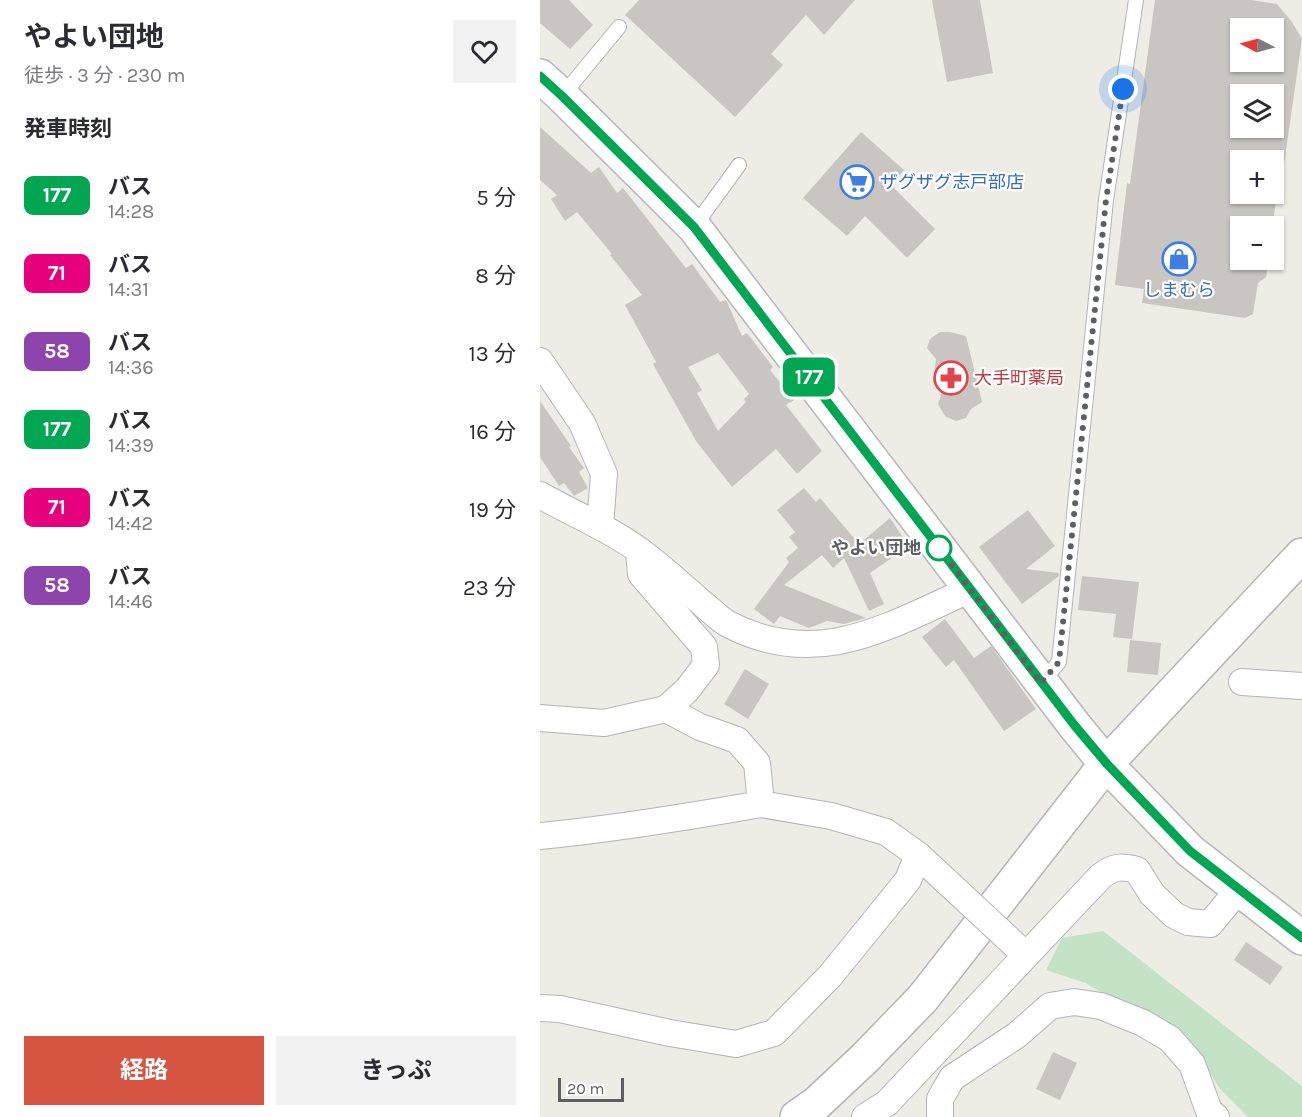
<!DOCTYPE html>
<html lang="ja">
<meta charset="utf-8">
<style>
:root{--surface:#fff;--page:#f2f2f3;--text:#2b2b33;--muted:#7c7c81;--accent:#d65542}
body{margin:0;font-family:Karla,"Noto Sans JP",sans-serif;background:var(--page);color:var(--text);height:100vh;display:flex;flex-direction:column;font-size:22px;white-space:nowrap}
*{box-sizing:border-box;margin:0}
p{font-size:20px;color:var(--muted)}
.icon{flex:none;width:33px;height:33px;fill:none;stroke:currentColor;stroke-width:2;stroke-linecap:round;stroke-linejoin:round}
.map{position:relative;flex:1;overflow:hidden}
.drawer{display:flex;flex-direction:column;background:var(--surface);width:540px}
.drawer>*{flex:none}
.badge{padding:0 12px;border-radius:9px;font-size:21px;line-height:39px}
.needle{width:39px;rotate:276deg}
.fabs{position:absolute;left:690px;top:18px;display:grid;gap:12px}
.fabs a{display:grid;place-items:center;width:54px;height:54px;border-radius:0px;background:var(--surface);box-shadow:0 2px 4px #0004;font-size:30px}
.scale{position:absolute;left:18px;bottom:15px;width:66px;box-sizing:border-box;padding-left:6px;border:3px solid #5d5f64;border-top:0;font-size:16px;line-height:21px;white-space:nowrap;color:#5d5f64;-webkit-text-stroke:4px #fff;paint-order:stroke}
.you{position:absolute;width:30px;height:30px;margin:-15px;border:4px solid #fff;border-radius:50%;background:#1a73e8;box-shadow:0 0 0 9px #1a73e833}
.map>.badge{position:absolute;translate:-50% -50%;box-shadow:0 0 0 3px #fff}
h2{padding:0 24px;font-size:22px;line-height:54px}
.round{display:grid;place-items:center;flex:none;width:63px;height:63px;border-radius:0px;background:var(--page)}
.head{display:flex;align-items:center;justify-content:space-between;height:102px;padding:0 24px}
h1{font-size:28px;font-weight:700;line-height:45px}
.cta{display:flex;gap:12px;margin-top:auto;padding:12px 24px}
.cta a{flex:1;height:69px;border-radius:0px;background:var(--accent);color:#fff;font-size:24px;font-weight:700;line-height:69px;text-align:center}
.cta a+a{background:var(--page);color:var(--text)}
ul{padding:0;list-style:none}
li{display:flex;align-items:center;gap:18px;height:78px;padding:0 24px}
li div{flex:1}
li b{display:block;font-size:22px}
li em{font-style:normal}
li .badge{min-width:66px;font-weight:700;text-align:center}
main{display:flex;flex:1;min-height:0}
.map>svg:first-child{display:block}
.green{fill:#c4e2c6}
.building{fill:#c9c6c2;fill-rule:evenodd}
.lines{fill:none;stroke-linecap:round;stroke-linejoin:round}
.service-casing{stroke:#b2b4b8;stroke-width:16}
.minor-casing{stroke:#b2b4b8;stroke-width:28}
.tertiary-casing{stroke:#b2b4b8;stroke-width:36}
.secondary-casing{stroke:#b4b6bb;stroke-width:36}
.service{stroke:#fff;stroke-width:14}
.minor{stroke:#fff;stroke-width:26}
.tertiary{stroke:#fff;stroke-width:33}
.secondary{stroke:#fff;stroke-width:33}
.minor-bridge-casing{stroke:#b2b4b8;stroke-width:28;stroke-linecap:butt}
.minor-bridge{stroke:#fff;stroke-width:26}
.line-casing{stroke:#fff;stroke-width:14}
.line{stroke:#00a651;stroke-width:9}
.walk{stroke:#5d5f64;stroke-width:6;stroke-dasharray:0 10.8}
.stop-dot{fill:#fff;stroke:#00a651;stroke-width:3}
.labels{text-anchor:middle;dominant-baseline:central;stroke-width:4.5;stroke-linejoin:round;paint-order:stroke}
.shop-label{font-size:18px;fill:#366cbe;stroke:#fff;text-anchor:start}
.health-label{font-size:18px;fill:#be3a42;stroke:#fff;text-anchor:start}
.stop-label{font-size:18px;font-weight:bold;fill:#5d5f64;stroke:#fff;text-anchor:end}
</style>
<main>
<section class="drawer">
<div class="head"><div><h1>やよい団地</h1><p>徒歩 · 3 分 · 230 m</p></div><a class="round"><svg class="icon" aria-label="heart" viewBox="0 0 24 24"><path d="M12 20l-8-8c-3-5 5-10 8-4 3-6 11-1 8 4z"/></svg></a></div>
<h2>発車時刻</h2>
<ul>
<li><span class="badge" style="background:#00a651;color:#fff">177</span><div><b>バス</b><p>14:28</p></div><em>5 分</em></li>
<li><span class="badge" style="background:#e6007e;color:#fff">71</span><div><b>バス</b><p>14:31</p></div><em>8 分</em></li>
<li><span class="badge" style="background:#8e44ad;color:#fff">58</span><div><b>バス</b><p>14:36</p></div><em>13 分</em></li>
<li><span class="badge" style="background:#00a651;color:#fff">177</span><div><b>バス</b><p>14:39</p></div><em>16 分</em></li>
<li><span class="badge" style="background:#e6007e;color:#fff">71</span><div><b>バス</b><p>14:42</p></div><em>19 分</em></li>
<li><span class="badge" style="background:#8e44ad;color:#fff">58</span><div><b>バス</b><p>14:46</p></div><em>23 分</em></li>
</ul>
<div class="cta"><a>経路</a><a>きっぷ</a></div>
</section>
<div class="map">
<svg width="762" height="1117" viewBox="0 0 762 1117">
<rect width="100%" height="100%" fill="#edece5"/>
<!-- green -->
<polygon class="green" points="563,931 762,1086 762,1117 708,1117 680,1089 649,1040 587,1009 546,983 506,970 522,938"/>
<!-- building -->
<g class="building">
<polygon points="0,0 29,0 53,25 30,49 0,23"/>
<polygon points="99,0 315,0 284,35 266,15 231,54 243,65 195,117 85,15"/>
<polygon points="392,0 440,0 453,73 407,82"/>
<path d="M615,0H711L737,4L752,22L762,39L739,199L736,198L733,226H700V260H729L726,277L718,283L713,314L705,318L602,303L604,289L575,285L587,183L590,184ZM700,28H734V62H700ZM700,94H734V128H700ZM700,160H734V194H700Z"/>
<path d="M0,127L51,173L59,167L77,193L83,188L146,268L152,264L180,302L186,300L202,336L207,333L233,367L230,370L254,400L246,405L282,451L257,474L236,449L192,487L156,441L113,364L116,362L85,305L102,295L70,255L72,254L37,212L25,221L11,199L17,195L0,180ZM178,353L209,394L204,399L206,402L178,431L157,393L162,390L148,367Z"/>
<polygon points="321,132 364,170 351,185 395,229 367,258 325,216 307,236 263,198"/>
<polygon points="400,332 410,332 426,336 442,402 431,409 426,418 416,421 406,417 403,413 398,404 402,392 393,381 396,359 387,348 390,339"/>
<polygon points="0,401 31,446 29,447 44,468 39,472 48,488 34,496 24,483 19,486 0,457"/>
<polygon points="264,488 276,502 280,498 319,544 350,518 369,546 330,573 344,604 329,611 304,558 293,568 282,555 244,585 326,618 304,624 287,621 269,628 240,616 234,624 214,609 249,562 246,558 258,548 249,537 255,532 237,510"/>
<polygon points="488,510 515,546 486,569 519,573 519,576 482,604 439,547"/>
<polygon points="542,576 599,582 592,639 573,637 576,614 538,610"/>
<polygon points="405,619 434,658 451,646 496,709 464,731 414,660 406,667 382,637"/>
<polygon points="590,640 621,643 618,675 587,672"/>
<polygon points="205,669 229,684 208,719 184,704"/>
<polygon points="706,942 743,967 730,985 694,960"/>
<polygon points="513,1052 537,1063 520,1100 496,1089"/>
</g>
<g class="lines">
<defs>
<g id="service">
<polyline points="22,96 79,27"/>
<polyline points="154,227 199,165"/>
<polyline points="501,683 519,662 566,200 596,0"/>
</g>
<g id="minor">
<polyline points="0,361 42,423 64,474 60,526"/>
<path d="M0,495C33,514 69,528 100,551C122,567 142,586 163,604C171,610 179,619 188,624C278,671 348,626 431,589"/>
<polyline points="702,682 762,686"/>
<polyline points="0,718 64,723 126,709 147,690 166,665 164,647 101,574 99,551"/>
<polyline points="221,804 291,816 346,832 378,855"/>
<path d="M0,836C75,829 147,817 221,804L217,763L197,740L160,727L126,709"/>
<polyline points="0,1008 20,1009 130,1033 196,1044 234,1033 290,976 368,880 378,855 392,868"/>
<path d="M325,1117L347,1103L561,876C574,866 581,866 597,870L612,894L634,915L648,922L670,924L699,889"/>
<polyline points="400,1117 400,1099 412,1078 477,1035 510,1006 534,1002 561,1006 603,1023 630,1039 652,1064 669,1111 676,1117"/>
</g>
<polyline id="tertiary" points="257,1117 277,1103 325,1058 383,998 566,764 762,555"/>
<polyline id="secondary" points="0,76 22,96 154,227 535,726 566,764 650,851 762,938"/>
</defs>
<!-- service casing -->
<use href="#service" class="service-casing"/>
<!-- minor casing -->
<use href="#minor" class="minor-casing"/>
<!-- tertiary casing -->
<use href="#tertiary" class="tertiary-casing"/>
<!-- secondary casing -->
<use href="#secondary" class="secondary-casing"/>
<!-- service -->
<use href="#service" class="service"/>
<!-- minor -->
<use href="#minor" class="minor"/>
<!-- tertiary -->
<use href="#tertiary" class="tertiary"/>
<!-- secondary -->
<use href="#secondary" class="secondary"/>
<defs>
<polyline id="minor-bridge" points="392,868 476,946"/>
</defs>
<!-- minor-bridge casing -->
<use href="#minor-bridge" class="minor-bridge-casing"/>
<!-- minor-bridge -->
<use href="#minor-bridge" class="minor-bridge"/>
</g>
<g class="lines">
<defs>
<polyline id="line" points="0,76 22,96 154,227 535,726 567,764 650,851 762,938"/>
</defs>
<!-- line casing -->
<use href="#line" class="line-casing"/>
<!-- line -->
<use href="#line" class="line"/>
<!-- walk -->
<polyline class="walk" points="399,548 501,683 519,662 566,200 583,89"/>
</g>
<!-- icons -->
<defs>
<symbol id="supermarket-ring" viewBox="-11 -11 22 22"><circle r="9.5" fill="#fff" stroke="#3f7fe0" stroke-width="1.5"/><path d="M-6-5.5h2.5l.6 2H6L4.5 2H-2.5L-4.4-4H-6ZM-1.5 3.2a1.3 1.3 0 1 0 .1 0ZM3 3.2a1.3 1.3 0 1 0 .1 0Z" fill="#3f7fe0"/></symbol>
<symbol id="shop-ring" viewBox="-11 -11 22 22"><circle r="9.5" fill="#fff" stroke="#3f7fe0" stroke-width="1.5"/><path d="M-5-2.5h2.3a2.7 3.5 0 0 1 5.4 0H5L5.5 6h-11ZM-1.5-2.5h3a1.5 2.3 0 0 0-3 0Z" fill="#3f7fe0"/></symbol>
<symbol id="pharmacy-ring" viewBox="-11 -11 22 22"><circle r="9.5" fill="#fff" stroke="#e0444e" stroke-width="1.5"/><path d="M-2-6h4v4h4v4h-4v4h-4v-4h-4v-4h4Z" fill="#e0444e"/></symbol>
</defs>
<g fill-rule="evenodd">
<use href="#supermarket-ring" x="298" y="163" width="38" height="38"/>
<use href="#shop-ring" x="620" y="240" width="38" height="38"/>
<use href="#pharmacy-ring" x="392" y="359" width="38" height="38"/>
</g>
<!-- markers -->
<circle class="stop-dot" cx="399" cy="548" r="12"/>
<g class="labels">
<!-- shop labels -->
<g class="shop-label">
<text x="340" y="182">ザグザグ志戸部店</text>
<text x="639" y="290" text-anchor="middle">しまむら</text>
</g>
<!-- health labels -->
<g class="health-label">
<text x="434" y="378">大手町薬局</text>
</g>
<!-- stop labels -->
<g class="stop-label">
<text x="381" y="548">やよい団地</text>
</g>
</g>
</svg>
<div class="fabs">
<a><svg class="needle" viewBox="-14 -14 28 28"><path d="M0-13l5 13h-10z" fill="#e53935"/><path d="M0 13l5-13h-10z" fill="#7c7c81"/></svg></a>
<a><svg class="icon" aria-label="layers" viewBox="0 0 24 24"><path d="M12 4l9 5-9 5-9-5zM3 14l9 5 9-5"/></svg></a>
<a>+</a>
<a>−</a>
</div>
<div class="scale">20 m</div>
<div class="you" style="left:583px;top:89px"></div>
<b class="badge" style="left:269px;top:377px;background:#00a651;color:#fff">177</b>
</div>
</main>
